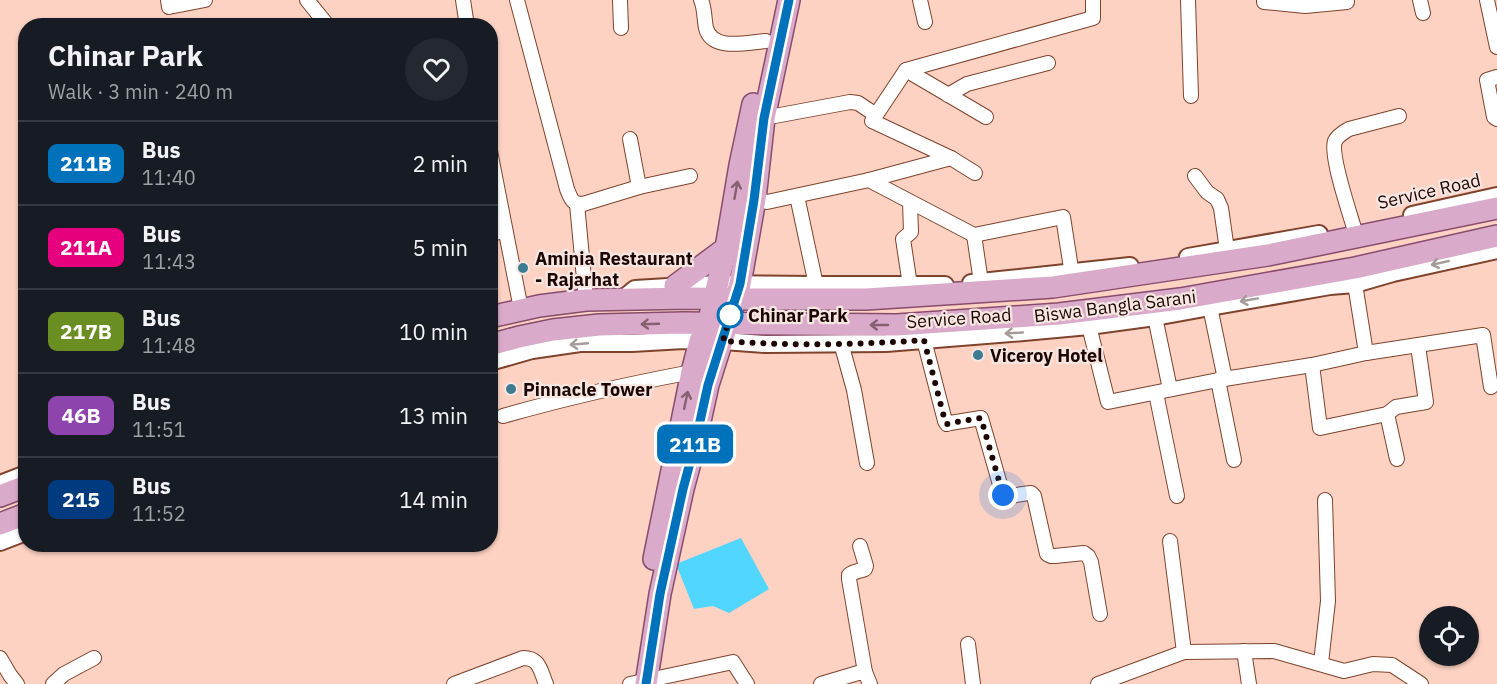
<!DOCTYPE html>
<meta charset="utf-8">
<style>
:root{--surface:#171b24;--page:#242831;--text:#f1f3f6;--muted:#9ea1a6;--line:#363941}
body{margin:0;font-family:"IBM Plex Sans",sans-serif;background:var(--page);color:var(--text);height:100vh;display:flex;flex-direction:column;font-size:22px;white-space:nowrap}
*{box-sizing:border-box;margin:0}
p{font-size:20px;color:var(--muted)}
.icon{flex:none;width:33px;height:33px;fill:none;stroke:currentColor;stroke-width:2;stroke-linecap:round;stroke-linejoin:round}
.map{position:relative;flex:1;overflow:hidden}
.details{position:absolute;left:18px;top:18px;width:480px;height:534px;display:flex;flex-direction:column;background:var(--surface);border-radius:24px;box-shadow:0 2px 4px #0004}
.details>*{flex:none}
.badge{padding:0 12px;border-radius:9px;font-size:21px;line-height:39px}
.tools{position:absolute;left:1419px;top:606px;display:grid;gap:12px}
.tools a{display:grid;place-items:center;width:60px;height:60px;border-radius:50%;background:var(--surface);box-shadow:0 2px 4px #0004;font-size:30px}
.you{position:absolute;width:30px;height:30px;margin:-15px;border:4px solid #fff;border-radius:50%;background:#1a73e8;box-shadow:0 0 0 9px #1a73e833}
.map>.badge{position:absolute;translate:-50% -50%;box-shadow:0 0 0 3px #fff}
.round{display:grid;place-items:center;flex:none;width:63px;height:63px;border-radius:32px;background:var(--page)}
.summary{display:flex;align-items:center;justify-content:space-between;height:102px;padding:0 30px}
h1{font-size:28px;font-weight:700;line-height:45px}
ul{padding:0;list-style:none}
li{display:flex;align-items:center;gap:18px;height:84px;padding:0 30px;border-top:2px solid var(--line)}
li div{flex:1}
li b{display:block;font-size:22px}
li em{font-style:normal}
li .badge{min-width:66px;font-weight:700;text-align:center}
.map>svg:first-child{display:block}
.water{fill:#51d7ff}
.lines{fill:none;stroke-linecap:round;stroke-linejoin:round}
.minor-casing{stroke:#7f432c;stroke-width:16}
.tertiary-casing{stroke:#7f432c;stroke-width:20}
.primary-casing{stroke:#884c6c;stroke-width:24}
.minor{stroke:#fff;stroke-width:14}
.tertiary{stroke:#fff;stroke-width:16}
.primary{stroke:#daaaca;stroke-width:21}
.oneway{stroke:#856070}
.oneway2{stroke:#a59b99}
.line-casing{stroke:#fff;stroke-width:14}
.line{stroke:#0072bc;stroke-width:9}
.walk{stroke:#1d0601;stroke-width:6;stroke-dasharray:0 10.8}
.poi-dot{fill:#3d7c91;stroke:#f5e6e1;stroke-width:2}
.stop-dot{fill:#fff;stroke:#0072bc;stroke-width:3}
.labels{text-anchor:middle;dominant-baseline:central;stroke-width:4.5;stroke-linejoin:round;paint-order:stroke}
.street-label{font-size:18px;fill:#1d0601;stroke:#f5e6e1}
.poi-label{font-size:18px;font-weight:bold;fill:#1d0601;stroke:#f5e6e1;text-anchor:start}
.stop-label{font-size:18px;font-weight:bold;fill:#1d0601;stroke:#f5e6e1;text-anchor:start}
</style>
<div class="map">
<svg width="1497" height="684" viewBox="0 0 1497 684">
<rect width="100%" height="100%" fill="#fdd2c2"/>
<!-- water -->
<polygon class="water" points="741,538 769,589 729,613 713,606 694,609 676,564"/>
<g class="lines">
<defs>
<g id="minor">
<polyline points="168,0 169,7 205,0"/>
<polyline points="307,0 328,26"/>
<polyline points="463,0 467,26"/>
<path d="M517,0L567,189C571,199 572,204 583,204L639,187L690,176"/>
<polyline points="620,0 621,28"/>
<path d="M701,0C705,9 704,19 706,28C712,52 748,42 766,41"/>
<polyline points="920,0 925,22"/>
<polyline points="1188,0 1191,96"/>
<polyline points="1264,0 1264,2 1305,6 1347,2"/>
<polyline points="1420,0 1423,13"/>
<polyline points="1487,0 1497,47"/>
<polyline points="906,70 1093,18 1093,0"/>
<polyline points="1497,77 1487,80 1494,117 1497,119"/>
<polyline points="948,95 967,84 1048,63"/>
<polyline points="764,118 850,102 858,103 876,115"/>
<polyline points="630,139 639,187"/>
<polyline points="490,151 521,309"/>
<polyline points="975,173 951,158 872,121 906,70 986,117"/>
<polyline points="1195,176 1207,192 1217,199 1221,208 1227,250"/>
<polyline points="869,180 974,235 1063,217 1073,281"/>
<polyline points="797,196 816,285"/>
<polyline points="755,199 767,202 869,180 951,158"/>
<polyline points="577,204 586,300"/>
<path d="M1354,228C1349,211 1330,155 1335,141C1338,135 1344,132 1349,129L1399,116"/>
<polyline points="490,234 505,231"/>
<polyline points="974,235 981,282"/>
<polyline points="1355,284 1366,353"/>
<polyline points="910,285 903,239 911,232 910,202"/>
<polyline points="1210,307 1225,379"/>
<polyline points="1155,317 1170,389"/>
<polyline points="1089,326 1108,402 1218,380 1312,365 1366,353 1483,335 1491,387"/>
<path d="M924,340L945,421L947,424L950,423L981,418L1003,495C1011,498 1022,493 1031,493L1034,496L1047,554L1051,556H1055L1084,553L1088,556L1091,562L1100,614"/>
<polyline points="841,343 854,390 867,463"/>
<polyline points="1312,365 1320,428 1387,414 1396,407 1426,402 1418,346"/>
<polyline points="1218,380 1234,460"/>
<polyline points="1156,393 1177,496"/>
<polyline points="1387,414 1397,459"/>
<path d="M503,416C566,398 628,384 692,372"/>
<polyline points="1170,541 1184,652"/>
<path d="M860,546L866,566L865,569C860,571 854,571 849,575V579L865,672"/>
<polyline points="968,644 973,684"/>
<polyline points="1244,651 1249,684"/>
<polyline points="0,658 10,675 17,684"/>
<polyline points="1321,663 1328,601 1325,500"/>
<polyline points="53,684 64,674 94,658"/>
<path d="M454,684L523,658C540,658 540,670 546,684"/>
<polyline points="630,684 733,662 747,684"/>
<polyline points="821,684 858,673 865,672 870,684"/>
<polyline points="1098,684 1184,652 1274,651 1344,671 1373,664 1392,665 1421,684"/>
</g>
<g id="tertiary">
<polyline points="1412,215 1497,196"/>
<polyline points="1188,257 1319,234"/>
<polyline points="971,283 1130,266"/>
<polyline points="623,299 635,289 718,284 816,285 945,285"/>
<polyline points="490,362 532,350 580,343 632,343 684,340 700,341 723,341 765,344 886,343 1024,332 1089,326 1155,317 1210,307 1330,286 1355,284 1393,273 1497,250"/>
<polyline points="0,484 26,474"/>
<polyline points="0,542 26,532"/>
</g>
<g id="primary">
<polyline points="675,286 726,248"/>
<polyline points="490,317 539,306 586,300 688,298 750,299 866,299 1053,287 1268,255 1497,208"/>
<polyline points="490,345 519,337 553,330 599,325 683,323 897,325 1059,314 1180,299 1355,268 1497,236"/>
<polyline points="0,496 26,486"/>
<polyline points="0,524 26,514"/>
<polyline points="654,559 692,372 700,341 708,324 726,248 740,165 753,104"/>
<polyline points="646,684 660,594 683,489 695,444 708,385 740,284 755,199 764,118 789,0"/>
</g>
</defs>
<!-- minor casing -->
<use href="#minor" class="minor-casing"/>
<!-- tertiary casing -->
<use href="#tertiary" class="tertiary-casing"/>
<!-- primary casing -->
<use href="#primary" class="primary-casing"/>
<!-- minor -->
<use href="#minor" class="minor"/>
<!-- tertiary -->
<use href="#tertiary" class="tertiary"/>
<!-- primary -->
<use href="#primary" class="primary"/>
</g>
<!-- one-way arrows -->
<defs><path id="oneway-shaft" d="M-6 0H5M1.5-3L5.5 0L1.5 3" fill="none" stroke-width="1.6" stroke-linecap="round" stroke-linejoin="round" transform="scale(1.5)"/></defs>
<g class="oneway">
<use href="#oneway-shaft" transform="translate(736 190) rotate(-80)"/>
<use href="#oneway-shaft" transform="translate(650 324) rotate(178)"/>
<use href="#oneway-shaft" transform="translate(879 325) rotate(-180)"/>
<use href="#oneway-shaft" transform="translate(686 400) rotate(-78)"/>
</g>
<g class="oneway2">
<use href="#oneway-shaft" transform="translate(1440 263) rotate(167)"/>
<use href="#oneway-shaft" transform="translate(1249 300) rotate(170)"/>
<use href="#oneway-shaft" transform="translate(1014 333) rotate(177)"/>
<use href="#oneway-shaft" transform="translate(579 344) rotate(175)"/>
</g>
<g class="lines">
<defs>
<polyline id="line" points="646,684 660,594 683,489 695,444 708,385 740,284 754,200 764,118 789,0"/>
</defs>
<!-- line casing -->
<use href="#line" class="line-casing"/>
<!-- line -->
<use href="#line" class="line"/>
<!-- walk -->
<path class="walk" d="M730,315L731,311L723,341C789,346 857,345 924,340L945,421L947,424L950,423L981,418L1003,495"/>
</g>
<!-- markers -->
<g class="poi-dot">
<circle cx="523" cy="268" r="6"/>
<circle cx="978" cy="355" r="6"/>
<circle cx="511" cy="389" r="6"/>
</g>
<circle class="stop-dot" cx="730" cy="315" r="12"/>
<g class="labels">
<!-- street labels -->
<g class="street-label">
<text transform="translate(1429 191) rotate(-13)">Service Road</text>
<text transform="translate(1115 306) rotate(-7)">Biswa Bangla Sarani</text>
<text transform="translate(959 318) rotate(-4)">Service Road</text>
</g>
<!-- poi labels -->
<g class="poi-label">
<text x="535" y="258">Aminia Restaurant<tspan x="535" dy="21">- Rajarhat</tspan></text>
<text x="990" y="355">Viceroy Hotel</text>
<text x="523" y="389">Pinnacle Tower</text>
</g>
<!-- stop labels -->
<g class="stop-label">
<text x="748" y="315">Chinar Park</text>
</g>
</g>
</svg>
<div class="tools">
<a><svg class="icon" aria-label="locate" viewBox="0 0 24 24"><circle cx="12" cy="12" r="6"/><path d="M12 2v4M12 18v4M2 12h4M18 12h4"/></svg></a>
</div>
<div class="you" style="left:1003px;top:495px"></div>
<b class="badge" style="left:695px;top:444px;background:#0072bc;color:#fff">211B</b>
<section class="details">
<div class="summary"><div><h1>Chinar Park</h1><p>Walk · 3 min · 240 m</p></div><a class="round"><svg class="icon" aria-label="heart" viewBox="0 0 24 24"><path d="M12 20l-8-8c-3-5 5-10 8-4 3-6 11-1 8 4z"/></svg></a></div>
<ul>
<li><span class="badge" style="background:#0072bc;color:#fff">211B</span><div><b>Bus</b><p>11:40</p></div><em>2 min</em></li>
<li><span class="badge" style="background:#e6007e;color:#fff">211A</span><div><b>Bus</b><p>11:43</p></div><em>5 min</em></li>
<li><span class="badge" style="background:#6b8e23;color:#fff">217B</span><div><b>Bus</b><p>11:48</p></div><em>10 min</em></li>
<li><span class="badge" style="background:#8e44ad;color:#fff">46B</span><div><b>Bus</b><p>11:51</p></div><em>13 min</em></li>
<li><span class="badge" style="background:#003b80;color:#fff">215</span><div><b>Bus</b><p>11:52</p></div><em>14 min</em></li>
</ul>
</section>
</div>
